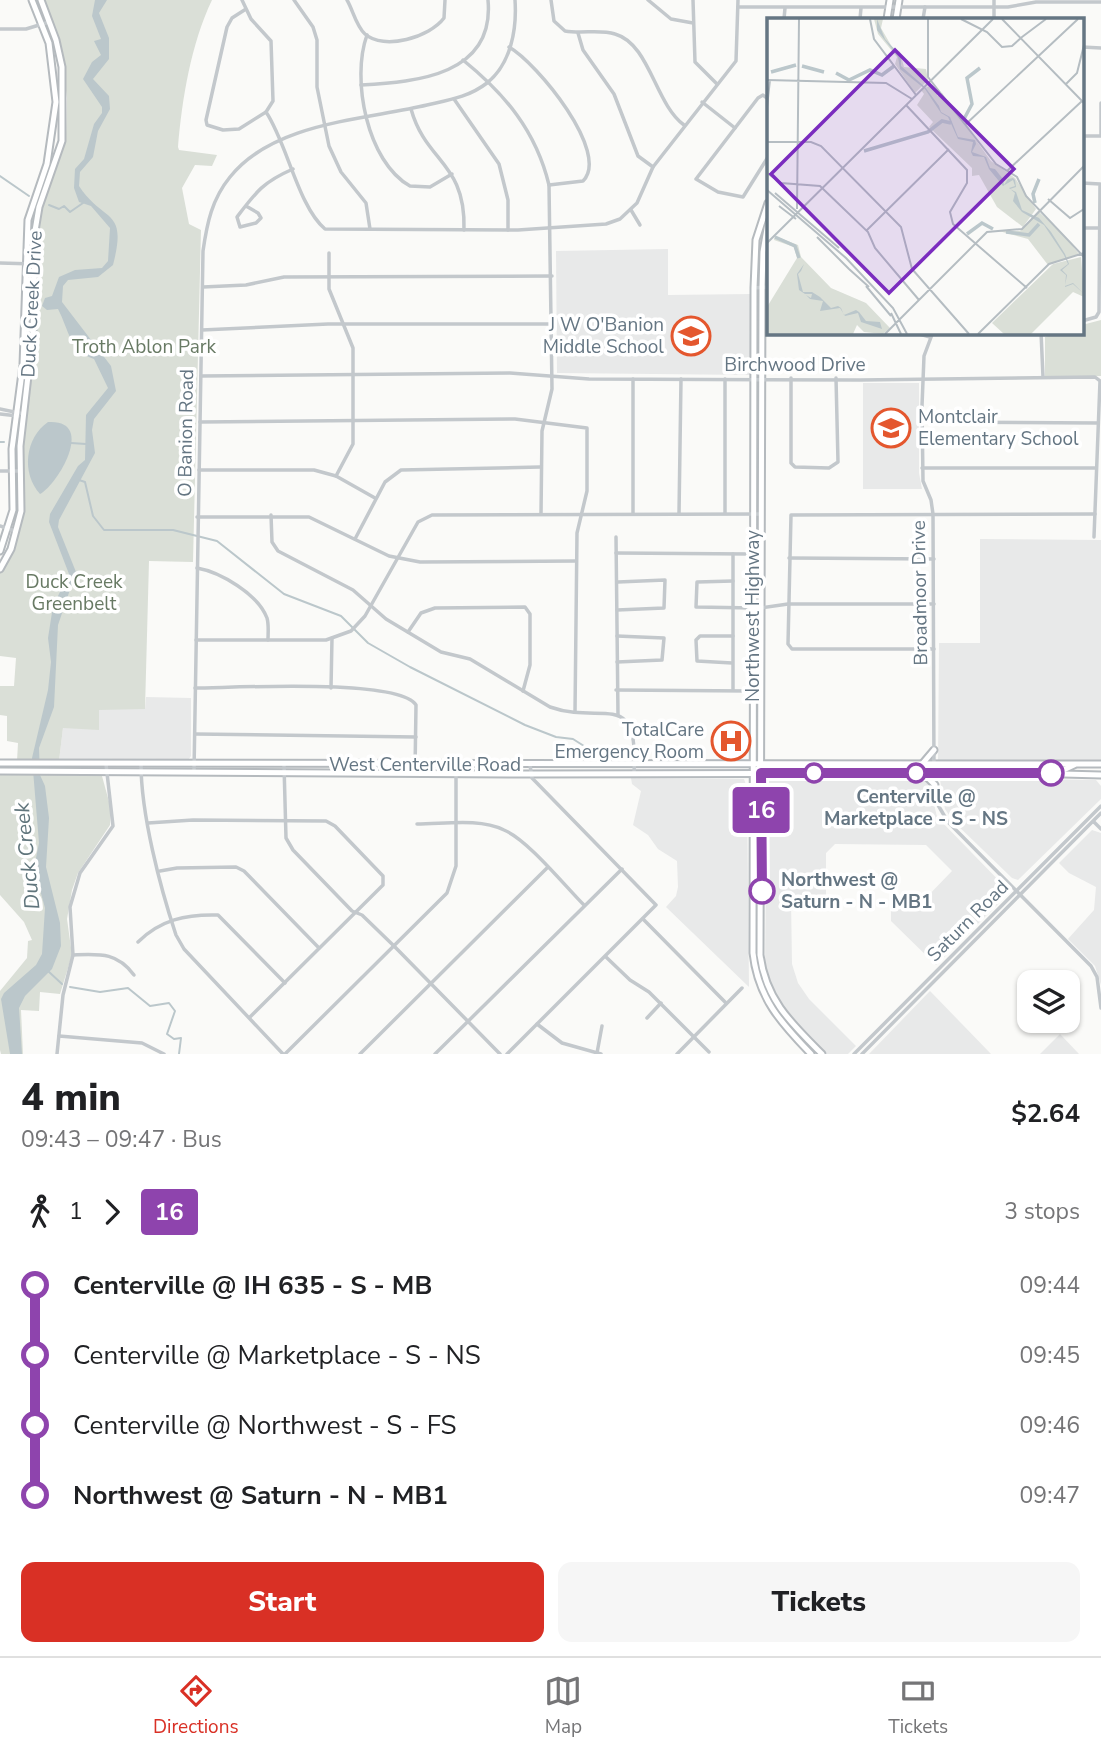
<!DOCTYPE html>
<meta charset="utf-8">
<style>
:root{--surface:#fff;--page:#f6f6f6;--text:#202124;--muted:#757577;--line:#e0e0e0;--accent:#d93025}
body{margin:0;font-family:"Nunito Sans",sans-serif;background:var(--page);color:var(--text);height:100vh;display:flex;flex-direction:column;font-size:26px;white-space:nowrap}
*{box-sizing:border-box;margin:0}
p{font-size:23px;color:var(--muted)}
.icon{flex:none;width:38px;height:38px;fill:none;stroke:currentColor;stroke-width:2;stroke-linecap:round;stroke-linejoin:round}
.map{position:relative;height:1054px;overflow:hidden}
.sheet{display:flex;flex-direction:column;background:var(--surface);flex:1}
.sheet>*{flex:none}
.badge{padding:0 14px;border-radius:5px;font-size:24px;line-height:46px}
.fabs{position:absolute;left:1017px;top:970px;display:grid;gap:14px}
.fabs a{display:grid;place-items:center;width:63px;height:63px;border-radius:14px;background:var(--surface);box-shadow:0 2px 5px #0004;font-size:35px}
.map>.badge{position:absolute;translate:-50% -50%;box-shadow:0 0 0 4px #fff}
.legs{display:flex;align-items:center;gap:10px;height:77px;padding:0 21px;font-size:23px}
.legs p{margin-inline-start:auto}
.summary{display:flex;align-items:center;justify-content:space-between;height:119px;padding:0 21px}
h1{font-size:38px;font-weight:800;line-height:52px}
.primary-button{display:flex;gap:14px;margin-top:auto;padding:14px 21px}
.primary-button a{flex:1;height:80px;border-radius:14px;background:var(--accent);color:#fff;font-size:28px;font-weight:800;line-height:80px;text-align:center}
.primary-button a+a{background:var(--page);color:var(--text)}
ul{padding:0 21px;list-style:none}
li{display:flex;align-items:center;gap:24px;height:70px;font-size:26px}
li i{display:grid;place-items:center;width:10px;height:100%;margin:0 9px;background:currentColor}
li i::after{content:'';width:18px;height:18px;margin:-9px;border:5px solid;border-radius:50%;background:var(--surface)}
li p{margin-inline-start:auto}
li:first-child i{background:linear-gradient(#0000 50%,currentColor 0)}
li:last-child i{background:linear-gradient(currentColor 50%,#0000 0)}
.tab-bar{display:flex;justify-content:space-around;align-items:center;height:98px;border-top:2px solid var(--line);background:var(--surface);font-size:19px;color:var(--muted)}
.tab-bar a{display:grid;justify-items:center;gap:4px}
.tab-bar .current{color:var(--accent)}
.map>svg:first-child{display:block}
.built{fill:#e8e9e9}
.green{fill:#dadfd7}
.water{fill:#bbc7cb}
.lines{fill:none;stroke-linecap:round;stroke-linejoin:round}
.stream{stroke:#bbc7cb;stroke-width:2}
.major-casing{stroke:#b5babe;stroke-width:9}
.minor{stroke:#c3c8cc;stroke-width:3.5}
.major{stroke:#fff;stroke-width:5}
.line-1-casing{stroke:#fff;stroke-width:16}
.line-1{stroke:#8e44ad;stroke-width:10}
.stop-1-dot{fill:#fff;stroke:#8e44ad;stroke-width:3.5}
.labels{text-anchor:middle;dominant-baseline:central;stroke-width:7;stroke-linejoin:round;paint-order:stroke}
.street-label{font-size:19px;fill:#657683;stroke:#fff}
.poi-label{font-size:19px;fill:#657683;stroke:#fff;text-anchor:end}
.park-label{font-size:19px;fill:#687a64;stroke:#fff}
.stop-label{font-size:19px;font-weight:bold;fill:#657683;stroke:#fff}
.water-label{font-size:21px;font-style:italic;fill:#60757c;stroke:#fff}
.inset-river{fill:none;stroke:#bbc7cb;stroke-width:3.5}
.inset-road{fill:none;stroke:#b5bdc2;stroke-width:2}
.view{fill:#7b2cbf;fill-opacity:0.15;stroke:#7b2cbf;stroke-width:3.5}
.inset-edge{fill:none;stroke:#657683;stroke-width:3.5}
</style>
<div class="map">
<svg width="1101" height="1054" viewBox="0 0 1101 1054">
<rect width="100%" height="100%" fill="#fafaf8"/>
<!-- built -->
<g class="built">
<polygon points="668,249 668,295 751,294 750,375 557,373 556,251"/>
<polygon points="863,383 919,383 919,473 922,489 863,489"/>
<polygon points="980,539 1101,540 1101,762 938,762 939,643 980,643"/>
<polygon points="146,697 191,698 191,756 188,760 59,761 63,728 99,709 145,709"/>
<polygon points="631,778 744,779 747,788 749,987 666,907 676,896 678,887 677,861 658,849 648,835 633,825 641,791 632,784"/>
<polygon points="924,778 929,782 937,817 1007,889 1003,899 936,965 891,921 891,907 924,900 952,871 926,845 835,844 826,853 826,900 791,900 792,964 798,983 809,999 856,1046 848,1054 827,1054 783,1008 772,988 765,963 767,779"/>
<polygon points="966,778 1096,780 1101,786 1101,799 1018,880 1012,878 953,821 945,809 940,780"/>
<polygon points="1092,830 1101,833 1101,985 1095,966 1068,939 1094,910 1096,887 1069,873 1059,863"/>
<polygon points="930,991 991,1054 869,1054"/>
<polygon points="1060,1034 1079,1054 1040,1054"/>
</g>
<!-- green -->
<g class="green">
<path d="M44,0H212C191,44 182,99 178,147L179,150L217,155L212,166L195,165L182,188L189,224L201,230L193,562L149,561L145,709L99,710V730L63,728L59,761H17L18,743L7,741V716L0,715V686H14L16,658L0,656V572L17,532L22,446L33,366L40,216L66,134L67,98L59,38Z"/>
<polygon points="1101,320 1101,376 1045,376 1045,337 1058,333 1082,332 1082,325"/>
<polygon points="0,773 102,776 111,809 110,825 78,873 72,890 67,919 72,955 60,994 40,992 39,1011 21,1010 23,1054 1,1054 0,1050 0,991 27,958 28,941 32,940 24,922 0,895"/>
</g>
<!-- water -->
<g class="water">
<path d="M95,0H107L99,13L109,38V59L93,79L109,96L110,109L98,131L93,157L80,172L79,186C104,224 128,207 113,265L98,277L68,280L63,286L62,302L111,366L116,391L94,419L92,430L95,453L59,520L58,527L76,572L58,625L54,707L39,748L40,775L45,786L49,818L46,867L60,923L61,946L52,969L25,996L19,1008L22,1054H10L1,999L4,993L36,965L42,954L45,908L34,868L39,843L32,758L48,690L51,662L48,638L53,606L69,574L49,522L50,514L78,466L85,460L86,415L108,388L94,359C69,350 69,330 58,309L47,310L42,306L45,298L52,296L59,277L75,270L102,268L108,261L110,228L91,206L79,202L74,188L75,169L84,159L94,124L102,113V107L83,79L92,62L101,55L94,41L101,39L92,16Z"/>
<path d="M48,422C96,419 59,483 40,494C21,473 25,438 48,422Z"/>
</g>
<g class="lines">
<!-- stream -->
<g class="stream">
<polyline points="0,176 29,196"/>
<polyline points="49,205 59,209 64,206 70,212 83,203"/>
<polyline points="0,442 4,442"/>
<polyline points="71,443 86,444"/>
<polyline points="79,480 85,482 93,516 104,530 173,530 217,541 284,594 341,616 368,643 410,667 525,725 556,737 573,739 606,760"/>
<polyline points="48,971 62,984"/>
<polyline points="70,987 100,992 128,988 150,1006 169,1003 175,1011 167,1034 174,1039 181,1038 179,1054"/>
</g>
<defs>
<g id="major">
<polyline points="887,19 890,0"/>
<polyline points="896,19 899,0"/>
<path d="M768,203L756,240L754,288L753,953C758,998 781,1023 811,1054"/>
<path d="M768,223L763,252L762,287L760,955C766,1000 791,1023 822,1054"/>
<polyline points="0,551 13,510 12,449 23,365 28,220 47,164 56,102 49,43 32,0"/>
<polyline points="0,569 11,549 21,511 20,446 33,332 35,231 39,207 62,141 62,67 56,40 41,0"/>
<polyline points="0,763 1101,764"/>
<polyline points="923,763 934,750"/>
<polyline points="0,771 530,774 1025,773 1101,775"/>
<polyline points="923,773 935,785"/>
<polyline points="1057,773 1074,765"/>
</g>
</defs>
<!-- major casing -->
<use href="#major" class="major-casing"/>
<!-- minor -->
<g class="minor">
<polyline points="242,0 251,19 271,41 273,101 266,112 239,129 223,130 207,125 206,120 227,27 232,18 246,9"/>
<polyline points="294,0 313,27 317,40 317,87 329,146 341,172 366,203 370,229"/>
<path d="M347,0C353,10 356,26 365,34C384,51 430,37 444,18L445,0"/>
<path d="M551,0L554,21L565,31C582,34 600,29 615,34C650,44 655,104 684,125"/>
<polyline points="648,0 671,19 693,23"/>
<polyline points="693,0 695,62 717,84"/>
<polyline points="994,0 994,19"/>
<polyline points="738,7 1008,7 1036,2 1101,2"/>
<polyline points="784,19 785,8"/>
<polyline points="860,19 861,8"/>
<polyline points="923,19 925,7"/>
<polyline points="0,29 26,29 49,22"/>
<polyline points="578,33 583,50 614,94 638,156 653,167"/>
<path d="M367,35C351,79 367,162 410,186L430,187L452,174"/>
<path d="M509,47C537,63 611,153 583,181L549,185"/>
<polyline points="1082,47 1101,48"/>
<path d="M463,60C505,94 536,131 549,185L552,389L542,431L541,514"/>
<path d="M361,85C417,82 495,75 488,0"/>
<polyline points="454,99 499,164 508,200 508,230"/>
<polyline points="768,99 763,95 758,98 696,179 718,192 743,197 768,157"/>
<polyline points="702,102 735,128"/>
<path d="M411,109C426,163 466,162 464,230"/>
<path d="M266,112C287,143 298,206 325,229L518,230L606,224L620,219L637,203L653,167L736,61L738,0"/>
<polyline points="1082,136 1101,136 1101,103"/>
<polyline points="1082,183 1100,184 1099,312 1096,317 1082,321"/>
<path d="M246,206L258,213L261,218L256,223L240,227L237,217C256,192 263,182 293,169"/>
<polyline points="631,210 640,225"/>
<polyline points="1082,228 1099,228"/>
<polyline points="329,253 329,289 353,348 353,444 336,476"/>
<polyline points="0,263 34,264"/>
<polyline points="203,287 246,285 284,277 552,276"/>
<polyline points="754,288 768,287"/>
<polyline points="202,330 328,324 552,324"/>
<polyline points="837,332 867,332"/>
<polyline points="912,332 930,337"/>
<polyline points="933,332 924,356 922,406 923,481 931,500 933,514 934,776 938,805 948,822 1091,966 1097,977 1101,1008"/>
<polyline points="949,332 1032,332"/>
<polyline points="1041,332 1043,377"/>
<polyline points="201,376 510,373 589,379 860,380 1095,377 1100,381 1094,537"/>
<polyline points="791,378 791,463 795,467 829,468 838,462 836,378"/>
<polyline points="0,409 24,414"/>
<polyline points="0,414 18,416"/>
<polyline points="200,422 515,419 587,428 587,491 577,533 575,712"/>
<polyline points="922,422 1098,423"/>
<polyline points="922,468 1095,468"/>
<polyline points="199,470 314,470 336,476 375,498"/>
<polyline points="0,471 20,471"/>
<polyline points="725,513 725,379"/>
<polyline points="633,514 633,379"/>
<polyline points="679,514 681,379"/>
<path d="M271,515L272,542L278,551L353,590L386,619L441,652L470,659L550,707C603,726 639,686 634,773"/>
<polyline points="197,517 309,517 389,556 420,562 576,561"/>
<polyline points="0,526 15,531"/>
<polyline points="616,537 618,715"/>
<polyline points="355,539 385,482 401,470 540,467"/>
<polyline points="616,553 749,554"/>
<polyline points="789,558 934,559"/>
<path d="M197,568C220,572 258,594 267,618C269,625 268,633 268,640"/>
<polyline points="733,581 697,582 696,607 754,608"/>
<polyline points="761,608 788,604 934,604"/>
<polyline points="617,610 664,608 665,580 618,582"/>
<polyline points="408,632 421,613 435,608 525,607 530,614 530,665 523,691"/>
<polyline points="617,636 664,638 662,660 617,662"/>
<polyline points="196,640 326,640 351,631 365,616 418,522 432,515 761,514"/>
<polyline points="934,649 792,649 788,644 791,515 1095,514"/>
<polyline points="732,663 697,661 696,640 700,636 733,636"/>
<path d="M195,688C232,688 398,678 416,705L415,772"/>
<polyline points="331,688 332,638"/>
<polyline points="616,690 749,691"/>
<polyline points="733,690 733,554"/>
<polyline points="195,734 416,737"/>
<path d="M141,764C141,814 160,887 176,935L184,949L283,1054"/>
<polyline points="284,765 286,838 293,850 352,911 362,915 394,946 500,1054"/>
<path d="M194,771L203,251C207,223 212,199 230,177C274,122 364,120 427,105C449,100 469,97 487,83C511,64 517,29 515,0"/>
<polyline points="1094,822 1101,829"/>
<polyline points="148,823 193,820 326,821 335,826 383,876 383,885 250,1017"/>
<path d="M417,824C445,824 479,818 504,830C528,840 564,885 584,905"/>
<polyline points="160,871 177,868 236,867 244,871 319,948"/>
<polyline points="643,919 726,1003"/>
<path d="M138,942C160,920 186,914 218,915L285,983"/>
<path d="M73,955C100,954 117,952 134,975"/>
<polyline points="606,957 630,980 649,992 709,1052"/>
<polyline points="647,1018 661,1003"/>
<polyline points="537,1024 562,1043 601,1054"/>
<polyline points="59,1036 142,1043 164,1054"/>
<polyline points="597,1053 602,1026"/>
<polyline points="57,1054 63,995 73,955 70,907 80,873 113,826 106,764"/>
<polyline points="285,1054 447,893 456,866 456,762"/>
<polyline points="360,1054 547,868"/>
<polyline points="435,1054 622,869"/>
<polyline points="507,1054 656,905 532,778 530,765"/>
<polyline points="677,1054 742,988"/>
<polyline points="854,1054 1101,806"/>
<polyline points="862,1054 1101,813"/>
</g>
<!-- major -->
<use href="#major" class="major"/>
</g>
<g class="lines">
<defs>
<polyline id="line-1" points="762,891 761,773 1051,773"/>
</defs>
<!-- line-1 casing -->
<use href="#line-1" class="line-1-casing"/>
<!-- line-1 -->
<use href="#line-1" class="line-1"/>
</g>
<!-- icons -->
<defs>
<symbol id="school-ring" viewBox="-11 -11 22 22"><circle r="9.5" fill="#fff" stroke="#e4572e" stroke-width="1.5"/><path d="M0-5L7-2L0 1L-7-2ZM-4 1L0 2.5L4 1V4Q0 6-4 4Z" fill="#e4572e"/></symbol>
<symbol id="hospital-ring" viewBox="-11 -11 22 22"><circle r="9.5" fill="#fff" stroke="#e4572e" stroke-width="1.5"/><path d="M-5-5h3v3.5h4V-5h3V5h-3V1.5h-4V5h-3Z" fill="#e4572e"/></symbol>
</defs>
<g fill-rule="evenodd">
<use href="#school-ring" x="669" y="314" width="44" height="44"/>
<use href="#school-ring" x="869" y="406" width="44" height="44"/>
<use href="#hospital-ring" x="709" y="719" width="44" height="44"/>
</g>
<!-- markers -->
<g class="stop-1-dot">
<circle cx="814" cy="773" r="9"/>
<circle cx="916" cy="773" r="9"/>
<circle cx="1051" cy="773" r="12"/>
<circle cx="762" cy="891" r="12"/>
</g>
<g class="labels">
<!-- street labels -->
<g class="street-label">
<text transform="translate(32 304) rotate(-87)">Duck Creek Drive</text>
<text x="795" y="365">Birchwood Drive</text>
<text transform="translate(186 433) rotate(-89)">O Banion Road</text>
<text transform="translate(920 593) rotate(-91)">Broadmoor Drive</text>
<text transform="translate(753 616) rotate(-90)">Northwest Highway</text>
<text x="425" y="765">West Centerville Road</text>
<text transform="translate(968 921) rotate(-45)">Saturn Road</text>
</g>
<!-- poi labels -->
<g class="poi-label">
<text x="664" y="325">J W O'Banion<tspan x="664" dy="22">Middle School</tspan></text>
<text x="918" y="417" text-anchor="start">Montclair<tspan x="918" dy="22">Elementary School</tspan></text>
<text x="704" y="730">TotalCare<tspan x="704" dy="22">Emergency Room</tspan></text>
</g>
<!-- park labels -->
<g class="park-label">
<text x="144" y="347">Troth Ablon Park</text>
<text x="74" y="582">Duck Creek<tspan x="74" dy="22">Greenbelt</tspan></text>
</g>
<!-- stop labels -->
<g class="stop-label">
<text x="916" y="797">Centerville @<tspan x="916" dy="22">Marketplace - S - NS</tspan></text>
<text x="781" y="880" text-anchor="start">Northwest @<tspan x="781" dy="22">Saturn - N - MB1</tspan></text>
</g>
<!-- water labels -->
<g class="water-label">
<text transform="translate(27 856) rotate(-96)">Duck Creek</text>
</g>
</g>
<!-- overview -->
<g transform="translate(767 18)">
<rect width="317" height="317" fill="#fafaf8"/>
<path d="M107,1H116L114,10L125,29L133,34L137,49L159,51L161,62L148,75L128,46L130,39L111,16ZM162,68L171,72L170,78L175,75L224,143L248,160L269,191L256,209L230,189L212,157L205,158V150L162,109L166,104L150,87L157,76L154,72ZM271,193L296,216L312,236L281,247L261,221L232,213H253ZM8,218L31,227L34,239L64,270L99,285L123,310L116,316L97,314L90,307L86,316H0V289L30,240L27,229L7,222ZM314,239L317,279L306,274L264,316H237L225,305L286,246Z" fill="#dadfd7"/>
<path d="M110,1L118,21L134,38V48L158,69L172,88L174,94L183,99L191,119L208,122L209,126L205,134L219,139L223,150L228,151L236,161L237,167L241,161L246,160L248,162L249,169L243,171L249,174L255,192L272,200L284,214L298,236L302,246L295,252L300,257L298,268L306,265L317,276L306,266L298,269L299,257L293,252L301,246L297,237L277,207L255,194L246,183L248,175L242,170L248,168L246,162L236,168L222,151L217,139L206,138L204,134L206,124L191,121L181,99L174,95L158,71L133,51L131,39L110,12ZM31,239L37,246L34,253L31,256L36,274H45L53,279L64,290L71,288L74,290L77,297L89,292L92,294L99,303L113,304L115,311L94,304L91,295L78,298L73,290L53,293L56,283L43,281L39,277L44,280L45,276H38L32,272L30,256L37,246Z" fill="#bbc7cb"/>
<path class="inset-river" d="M35,48L57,54M4,54L29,47M69,55L82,62L103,52L115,57L127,48M197,101L205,86L200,60L213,50M97,133L161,114L175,103L184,105M268,185L266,176L272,161M239,214L262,217L272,206M200,216L215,205L226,211M8,219L28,228L32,240"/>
<path class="inset-road" d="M103,1L107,21L149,77M161,1V59L229,146L250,159L259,178L317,239M194,1L220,14L235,29L245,28L255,19M235,1L317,85M255,19L279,1M0,62L119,65L145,81M299,66L310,55L317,27M139,87L200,152V165L183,194L186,206L260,270M0,89L3,62M199,106L311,1M0,124H44L54,128L134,209L145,251L202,316M240,153L315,83M0,155L14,165L53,168L101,214L108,230L152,282M0,172L79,240L126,290L140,316M8,175L72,230M281,181L303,200L317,191M12,188L29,201M30,191L32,1M100,212L182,131M50,219L82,251M0,225L226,1M82,251L102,269M99,268L124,298M124,295L134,316M118,316L220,214L255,211L317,148M211,316L282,246L317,235"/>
<path class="view" d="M128,32L247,151L122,275L4,156Z"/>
<rect width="317" height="317" class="inset-edge"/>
</g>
</svg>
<div class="fabs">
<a><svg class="icon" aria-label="layers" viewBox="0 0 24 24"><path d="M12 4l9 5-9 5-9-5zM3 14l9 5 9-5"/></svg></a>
</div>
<b class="badge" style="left:761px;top:810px;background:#8e44ad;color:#fff">16</b>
</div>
<section class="sheet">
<div class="summary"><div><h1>4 min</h1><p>09:43 – 09:47 · Bus</p></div><b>$2.64</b></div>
<div class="legs"><svg class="icon" aria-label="walk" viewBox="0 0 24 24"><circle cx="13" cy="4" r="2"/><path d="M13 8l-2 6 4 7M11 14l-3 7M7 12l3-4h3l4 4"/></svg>1<svg class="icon" aria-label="forward" viewBox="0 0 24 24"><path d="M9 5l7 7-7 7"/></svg><b class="badge" style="background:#8e44ad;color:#fff">16</b><p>3 stops</p></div>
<ul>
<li><i style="color:#8e44ad"></i><b>Centerville @ IH 635 - S - MB</b><p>09:44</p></li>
<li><i style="color:#8e44ad"></i><span>Centerville @ Marketplace - S - NS</span><p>09:45</p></li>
<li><i style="color:#8e44ad"></i><span>Centerville @ Northwest - S - FS</span><p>09:46</p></li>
<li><i style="color:#8e44ad"></i><b>Northwest @ Saturn - N - MB1</b><p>09:47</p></li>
</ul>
<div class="primary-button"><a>Start</a><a>Tickets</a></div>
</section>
<nav class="tab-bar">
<a class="current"><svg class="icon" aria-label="directions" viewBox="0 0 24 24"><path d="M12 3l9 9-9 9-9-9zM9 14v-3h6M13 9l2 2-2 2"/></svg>Directions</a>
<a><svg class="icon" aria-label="map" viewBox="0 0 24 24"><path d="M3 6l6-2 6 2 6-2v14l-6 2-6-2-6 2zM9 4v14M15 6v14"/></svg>Map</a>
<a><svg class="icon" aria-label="tickets" viewBox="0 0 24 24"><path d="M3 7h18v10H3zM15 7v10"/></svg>Tickets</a>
</nav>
